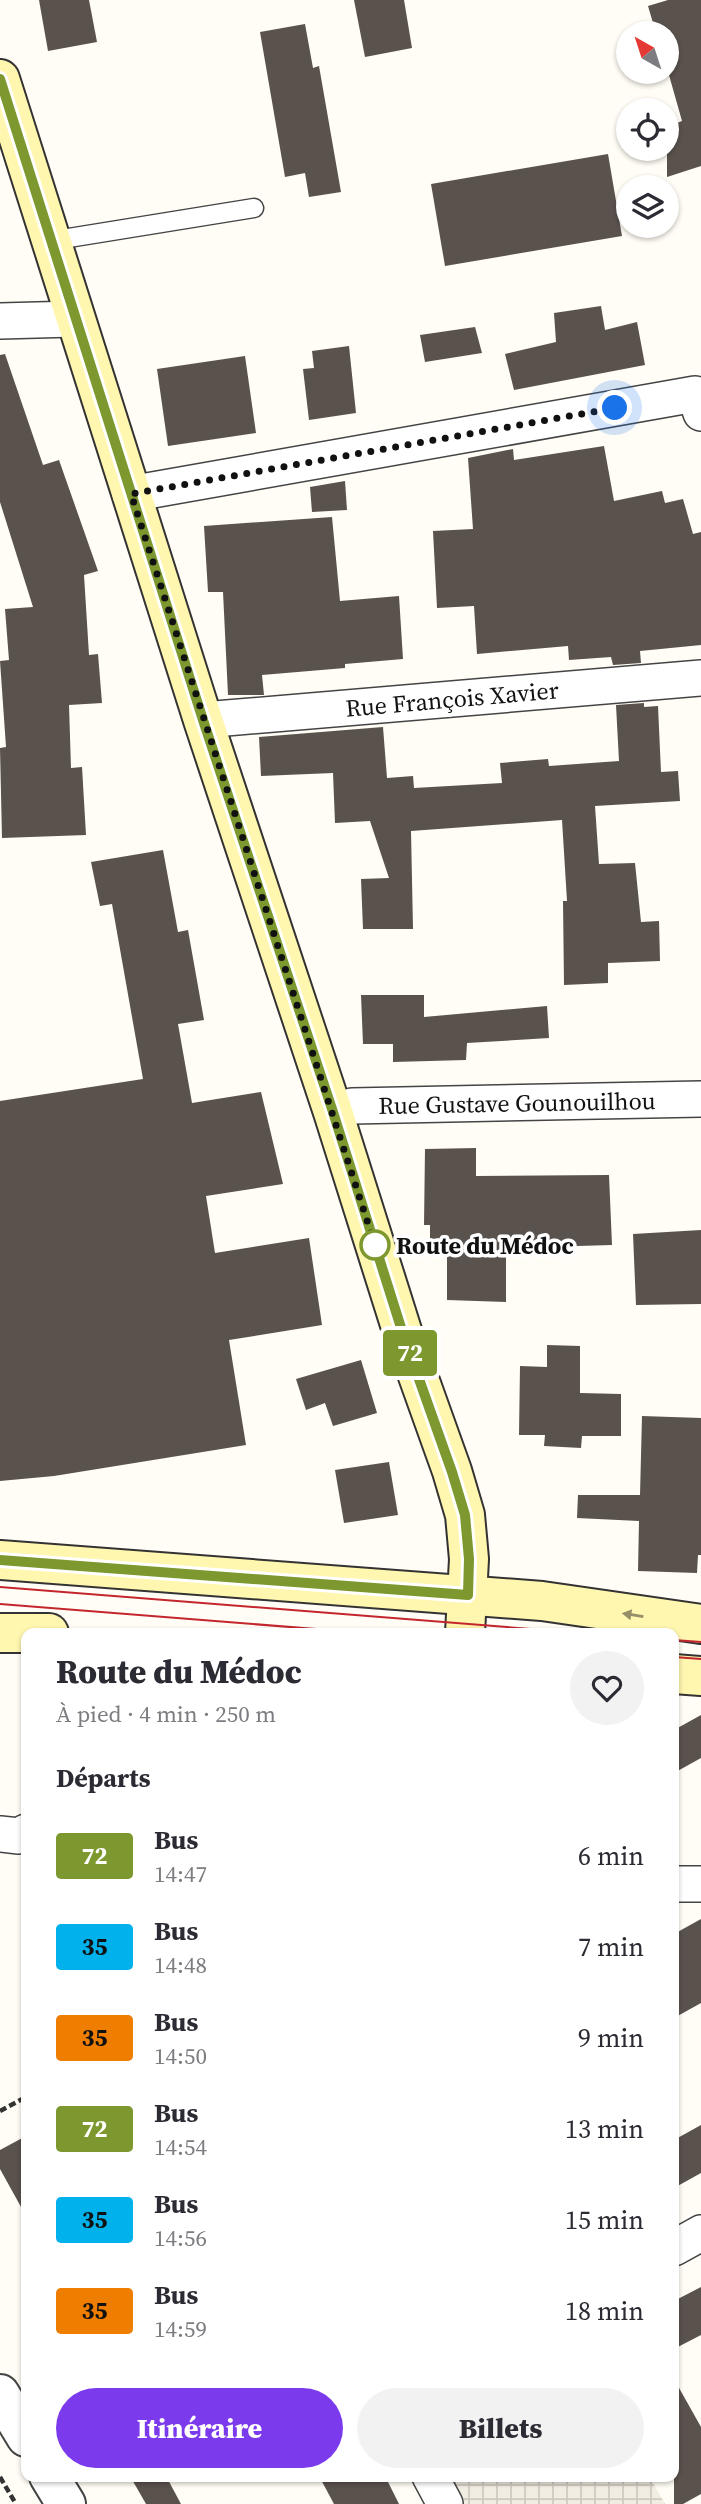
<!DOCTYPE html>
<html lang="fr">
<meta charset="utf-8">
<style>
:root{--surface:#fff;--page:#f2f2f3;--text:#2b2b33;--muted:#7c7c81;--accent:#7c3aed}
body{margin:0;font-family:"Source Serif 4",serif;background:var(--page);color:var(--text);height:100vh;display:flex;flex-direction:column;font-size:26px;white-space:nowrap}
*{box-sizing:border-box;margin:0}
p{font-size:23px;color:var(--muted)}
.icon{flex:none;width:38px;height:38px;fill:none;stroke:currentColor;stroke-width:2;stroke-linecap:round;stroke-linejoin:round}
.map{position:relative;flex:1;overflow:hidden}
.panel{position:absolute;left:21px;top:1628px;width:658px;height:854px;display:flex;flex-direction:column;background:var(--surface);border-radius:14px;box-shadow:0 2px 5px #0004}
.panel>*{flex:none}
.badge{padding:0 14px;border-radius:5px;font-size:24px;line-height:46px}
.needle{width:46px;rotate:321deg}
.controls{position:absolute;left:616px;top:21px;display:grid;gap:14px}
.controls a{display:grid;place-items:center;width:63px;height:63px;border-radius:50%;background:var(--surface);box-shadow:0 2px 5px #0004;font-size:35px}
.you{position:absolute;width:35px;height:35px;margin:-18px;border:5px solid #fff;border-radius:50%;background:#1a73e8;box-shadow:0 0 0 10px #1a73e833}
.map>.badge{position:absolute;translate:-50% -50%;box-shadow:0 0 0 4px #fff}
h2{padding:0 35px;font-size:26px;line-height:63px}
.round{display:grid;place-items:center;flex:none;width:74px;height:74px;border-radius:37px;background:var(--page)}
.summary{display:flex;align-items:center;justify-content:space-between;height:119px;padding:0 35px}
h1{font-size:33px;font-weight:800;line-height:52px}
.button{display:flex;gap:14px;margin-top:auto;padding:14px 35px}
.button a{flex:1;height:80px;border-radius:42px;background:var(--accent);color:#fff;font-size:28px;font-weight:800;line-height:80px;text-align:center}
.button a+a{background:var(--page);color:var(--text)}
ul{padding:0;list-style:none}
li{display:flex;align-items:center;gap:21px;height:91px;padding:0 35px}
li div{flex:1}
li b{display:block;font-size:26px}
li em{font-style:normal}
li .badge{min-width:77px;font-weight:700;text-align:center}
.map>svg:first-child{display:block}
.plaza{fill:url(#plaza-grid)}
.building{fill:#5a524d}
.lines{fill:none;stroke-linecap:round;stroke-linejoin:round}
.service-casing{stroke:#444;stroke-width:21}
.minor-casing{stroke:#444;stroke-width:38}
.tertiary-casing{stroke:#444;stroke-width:42}
.secondary-casing{stroke:#333;stroke-width:42}
.path{stroke:#333;stroke-width:4.5;stroke-dasharray:7 3.5;stroke-linecap:butt}
.service{stroke:#fff;stroke-width:18}
.minor{stroke:#fff;stroke-width:35}
.tertiary{stroke:#fff;stroke-width:38}
.secondary{stroke:#fff6b0;stroke-width:38}
.tram{stroke:#c4262e;stroke-width:2}
.oneway{fill:#948f68}
.line-casing{stroke:#fff;stroke-width:16}
.line{stroke:#7c982e;stroke-width:10}
.walk{stroke:#111;stroke-width:7;stroke-dasharray:0 12.6}
.stop-dot{fill:#fff;stroke:#7c982e;stroke-width:3.5}
.labels{text-anchor:middle;dominant-baseline:central;stroke-width:7;stroke-linejoin:round;paint-order:stroke}
.street-label{font-size:24px;fill:#111;stroke:#fff}
.stop-label{font-size:24px;font-weight:bold;fill:#111;stroke:#fff;text-anchor:start}
</style>
<div class="map">
<svg width="701" height="2504" viewBox="0 0 701 2504">
<defs>
<pattern id="plaza-grid" width="8" height="8" patternUnits="userSpaceOnUse" patternTransform="scale(1.75)"><rect width="8" height="8" fill="#f1ede2"/><path d="M0 4h8M4 0v8" fill="none" stroke="#cecac1"/></pattern>
</defs>
<rect width="100%" height="100%" fill="#fffdf5"/>
<!-- plaza -->
<polygon class="plaza" points="445,2476 649,2476 665,2504 460,2504"/>
<!-- building -->
<g class="building">
<polygon points="39,0 89,0 97,42 48,51"/>
<polygon points="354,0 404,0 412,48 365,57"/>
<polygon points="668,0 701,0 701,166 667,177 667,127 682,121 667,68 667,33 656,33 648,6"/>
<polygon points="305,24 313,68 319,66 341,192 309,197 305,173 285,177 260,32"/>
<polygon points="608,154 622,236 445,266 431,184"/>
<polygon points="601,306 605,330 637,322 645,365 514,390 505,354 556,342 554,313"/>
<polygon points="475,327 482,353 425,362 420,335"/>
<polygon points="349,346 356,413 309,420 303,369 314,368 312,351"/>
<polygon points="5,354 43,465 59,460 98,571 84,575 89,655 98,654 102,703 69,705 71,768 82,767 86,835 2,838 0,748 6,747 0,661 9,660 5,609 33,607 0,502 0,355"/>
<polygon points="245,356 256,433 168,446 157,369"/>
<polygon points="604,446 614,501 662,491 665,503 683,499 693,534 701,532 701,645 640,651 641,663 613,665 611,657 569,660 568,646 477,654 474,606 437,608 433,531 473,529 468,458 513,449 514,460"/>
<polygon points="345,481 347,510 312,512 310,487"/>
<polygon points="332,517 340,601 399,596 403,659 345,664 345,668 262,675 264,695 228,695 223,592 208,592 204,526"/>
<polygon points="644,703 644,707 658,706 661,772 678,771 680,801 595,806 599,864 635,863 641,922 659,921 660,961 608,963 608,983 564,985 563,901 567,901 562,820 411,831 413,929 363,929 361,879 389,878 370,821 335,823 333,773 261,776 259,737 383,727 387,778 413,776 414,788 502,783 500,763 548,759 549,766 619,761 616,705"/>
<polygon points="163,850 178,932 188,930 204,1020 178,1024 192,1103 261,1092 283,1184 206,1196 215,1253 309,1238 322,1325 229,1340 246,1445 54,1476 0,1481 0,1101 143,1079 112,904 100,906 91,862"/>
<polygon points="361,995 424,995 424,1017 547,1006 549,1038 467,1043 466,1060 393,1062 393,1044 363,1044"/>
<polygon points="476,1148 476,1176 609,1175 612,1245 506,1248 506,1302 447,1300 447,1253 430,1253 430,1225 424,1225 425,1149"/>
<polygon points="701,1230 701,1304 636,1305 633,1234"/>
<polygon points="547,1345 580,1346 580,1393 621,1394 621,1436 582,1436 581,1448 544,1446 545,1435 519,1435 520,1366 547,1367"/>
<polygon points="361,1360 377,1413 333,1426 325,1403 306,1410 296,1379"/>
<polygon points="642,1416 701,1418 701,1555 698,1555 697,1573 638,1571 639,1521 577,1518 578,1495 640,1495"/>
<polygon points="389,1462 398,1515 344,1523 335,1470"/>
<polygon points="701,1715 701,1758 674,1773 674,1730"/>
<polygon points="701,1919 701,2003 674,2018 674,1934"/>
<polygon points="701,2125 701,2173 674,2188 674,2140"/>
<polygon points="26,2136 26,2216 0,2169 0,2150"/>
<polygon points="701,2287 701,2335 674,2349 674,2301"/>
<polygon points="674,2379 701,2427 701,2494 683,2504 674,2504"/>
<polygon points="130,2476 166,2476 181,2504 146,2504"/>
<polygon points="319,2476 385,2476 399,2504 334,2504"/>
</g>
<g class="lines">
<defs>
<polyline id="service" points="50,241 254,208"/>
<g id="minor">
<polyline points="0,321 74,319"/>
<polyline points="130,494 695,394 701,413"/>
<polyline points="203,720 701,678"/>
<polyline points="333,1112 352,1106 701,1099"/>
<polyline points="0,1834 19,1836 26,1832"/>
<polyline points="674,1884 701,1884"/>
<polyline points="674,2248 701,2233"/>
<polyline points="430,2476 445,2504"/>
</g>
<g id="tertiary">
<polyline points="0,2394 26,2437"/>
<polyline points="49,2476 66,2504"/>
</g>
<g id="secondary">
<polyline points="0,79 203,720 333,1112 403,1334 452,1471 465,1515 469,1559 465,1633"/>
<polyline points="0,1560 542,1601 701,1624"/>
<polyline points="0,1633 49,1633"/>
<polyline points="674,1674 701,1676"/>
</g>
</defs>
<!-- service casing -->
<use href="#service" class="service-casing"/>
<!-- minor casing -->
<use href="#minor" class="minor-casing"/>
<!-- tertiary casing -->
<use href="#tertiary" class="tertiary-casing"/>
<!-- secondary casing -->
<use href="#secondary" class="secondary-casing"/>
<!-- path -->
<g class="path">
<polyline points="0,2111 26,2097"/>
<polyline points="0,2477 16,2504"/>
</g>
<!-- service -->
<use href="#service" class="service"/>
<!-- minor -->
<use href="#minor" class="minor"/>
<!-- tertiary -->
<use href="#tertiary" class="tertiary"/>
<!-- secondary -->
<use href="#secondary" class="secondary"/>
<!-- tram -->
<g class="tram">
<polyline points="0,1587 582,1633"/>
<polyline points="0,1604 366,1633"/>
<polyline points="674,1640 701,1642"/>
<polyline points="674,1657 701,1659"/>
</g>
</g>
<!-- one-way arrows -->
<defs><path id="oneway-solid" d="M-6-.8H1V-3.2L6.5 0L1 3.2V.8H-6Z" transform="scale(1.75)"/></defs>
<use class="oneway" href="#oneway-solid" transform="translate(633 1615) rotate(-171)"/>
<g class="lines">
<defs>
<polyline id="line" points="0,79 203,720 333,1112 403,1334 452,1472 465,1515 469,1559 468,1595 0,1560"/>
</defs>
<!-- line casing -->
<use href="#line" class="line-casing"/>
<!-- line -->
<use href="#line" class="line"/>
<!-- walk -->
<polyline class="walk" points="375,1245 131,494 615,408"/>
</g>
<!-- markers -->
<circle class="stop-dot" cx="375" cy="1245" r="14"/>
<g class="labels">
<!-- street labels -->
<g class="street-label">
<text transform="translate(452 699) rotate(-5)">Rue François Xavier</text>
<text transform="translate(517 1103) rotate(-1)">Rue Gustave Gounouilhou</text>
</g>
<!-- stop labels -->
<g class="stop-label">
<text x="396" y="1245">Route du Médoc</text>
</g>
</g>
</svg>
<div class="controls">
<a><svg class="needle" viewBox="-14 -14 28 28"><path d="M0-13l5 13h-10z" fill="#e53935"/><path d="M0 13l5-13h-10z" fill="#7c7c81"/></svg></a>
<a><svg class="icon" aria-label="locate" viewBox="0 0 24 24"><circle cx="12" cy="12" r="6"/><path d="M12 2v4M12 18v4M2 12h4M18 12h4"/></svg></a>
<a><svg class="icon" aria-label="layers" viewBox="0 0 24 24"><path d="M12 4l9 5-9 5-9-5zM3 14l9 5 9-5"/></svg></a>
</div>
<div class="you" style="left:615px;top:408px"></div>
<b class="badge" style="left:410px;top:1353px;background:#7c982e;color:#fff">72</b>
<section class="panel">
<div class="summary"><div><h1>Route du Médoc</h1><p>À pied · 4 min · 250 m</p></div><a class="round"><svg class="icon" aria-label="heart" viewBox="0 0 24 24"><path d="M12 20l-8-8c-3-5 5-10 8-4 3-6 11-1 8 4z"/></svg></a></div>
<h2>Départs</h2>
<ul>
<li><span class="badge" style="background:#7c982e;color:#fff">72</span><div><b>Bus</b><p>14:47</p></div><em>6 min</em></li>
<li><span class="badge" style="background:#00b1eb;color:#111">35</span><div><b>Bus</b><p>14:48</p></div><em>7 min</em></li>
<li><span class="badge" style="background:#ee7d00;color:#111">35</span><div><b>Bus</b><p>14:50</p></div><em>9 min</em></li>
<li><span class="badge" style="background:#7c982e;color:#fff">72</span><div><b>Bus</b><p>14:54</p></div><em>13 min</em></li>
<li><span class="badge" style="background:#00b1eb;color:#111">35</span><div><b>Bus</b><p>14:56</p></div><em>15 min</em></li>
<li><span class="badge" style="background:#ee7d00;color:#111">35</span><div><b>Bus</b><p>14:59</p></div><em>18 min</em></li>
</ul>
<div class="button"><a>Itinéraire</a><a>Billets</a></div>
</section>
</div>
